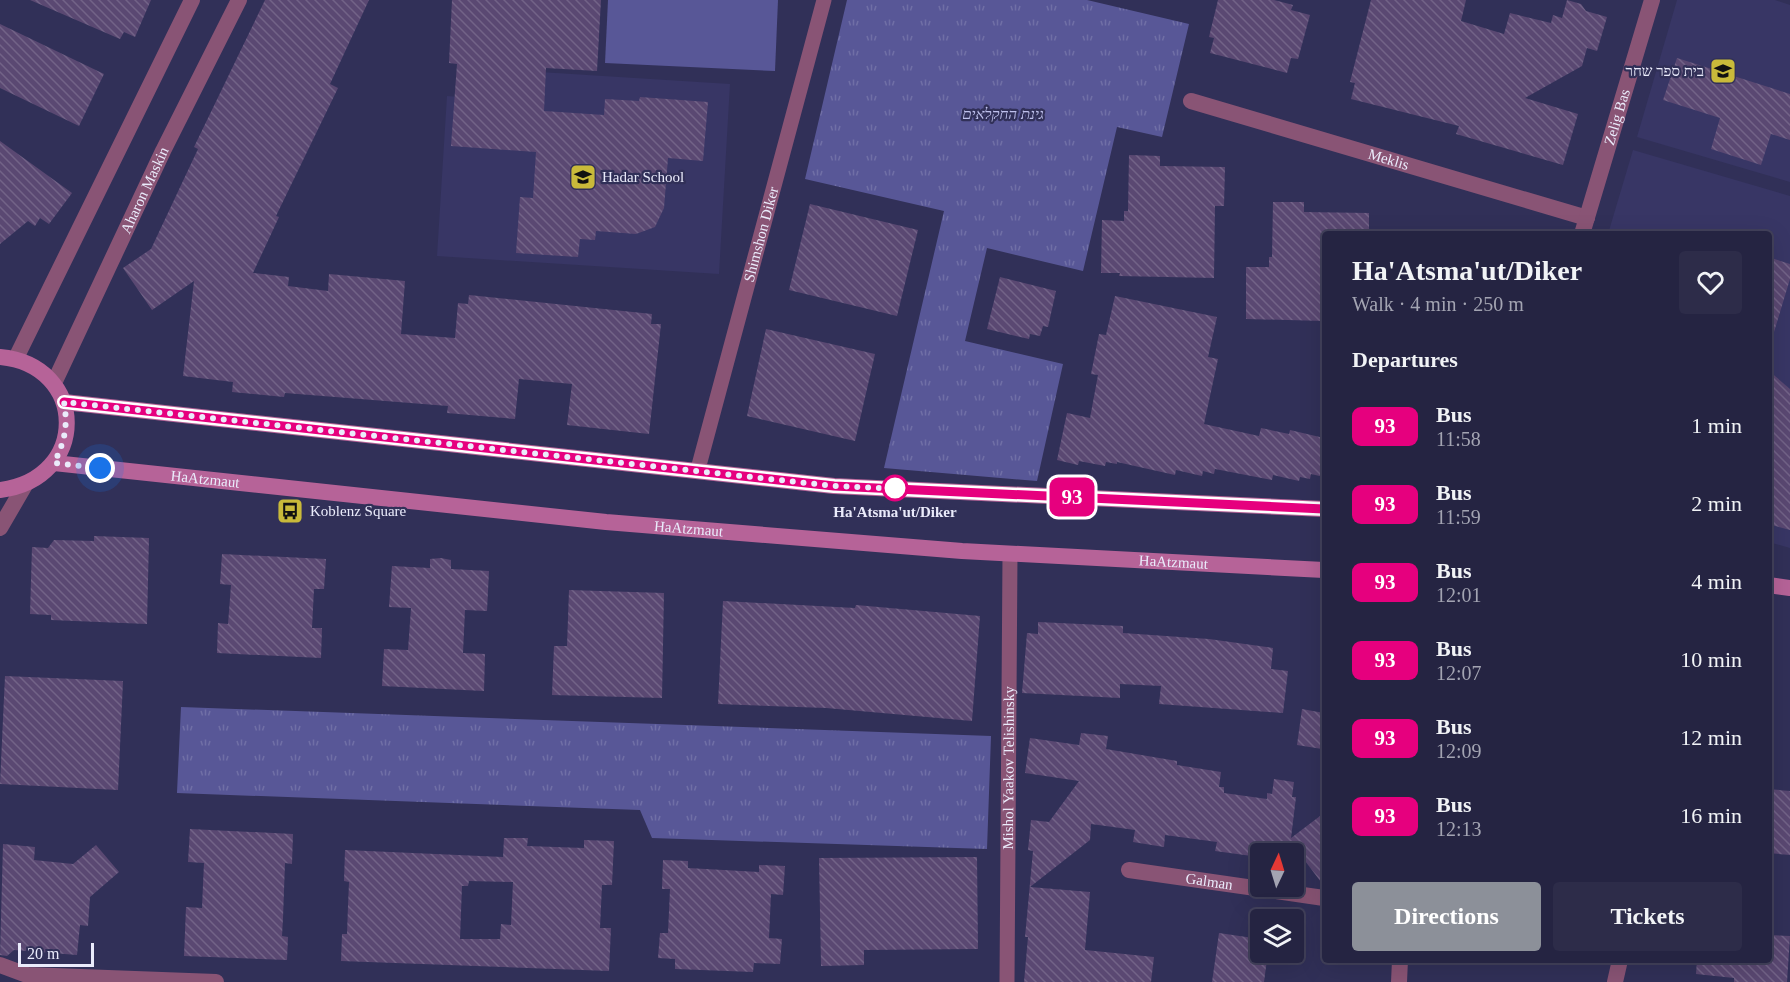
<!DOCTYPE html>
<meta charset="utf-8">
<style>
:root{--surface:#252442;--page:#2d2c49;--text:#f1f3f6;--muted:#a3a4b2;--line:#42415b;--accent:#8c9099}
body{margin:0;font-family:"Times New Roman",Heebo,serif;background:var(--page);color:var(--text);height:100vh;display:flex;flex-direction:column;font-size:22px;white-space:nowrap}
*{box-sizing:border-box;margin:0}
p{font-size:20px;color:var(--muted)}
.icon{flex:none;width:33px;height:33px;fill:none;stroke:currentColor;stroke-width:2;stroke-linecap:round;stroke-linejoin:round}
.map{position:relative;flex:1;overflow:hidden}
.sheet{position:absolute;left:1322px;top:231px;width:450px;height:732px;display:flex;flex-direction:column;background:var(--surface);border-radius:6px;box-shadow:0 6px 24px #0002,0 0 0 2px var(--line)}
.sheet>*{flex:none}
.badge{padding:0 12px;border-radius:9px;font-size:21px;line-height:39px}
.needle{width:39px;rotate:4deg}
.controls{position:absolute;left:1250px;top:843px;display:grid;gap:12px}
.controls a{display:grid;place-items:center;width:54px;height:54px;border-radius:6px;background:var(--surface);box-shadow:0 6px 24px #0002,0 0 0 2px var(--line);font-size:30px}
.scale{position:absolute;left:18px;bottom:15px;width:76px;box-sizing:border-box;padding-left:6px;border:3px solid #eaebfb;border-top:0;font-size:16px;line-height:21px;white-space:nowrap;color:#eaebfb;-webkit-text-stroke:4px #313058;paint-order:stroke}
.you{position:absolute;width:30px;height:30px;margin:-15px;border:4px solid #fff;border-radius:50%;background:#1a73e8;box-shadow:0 0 0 9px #1a73e833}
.map>.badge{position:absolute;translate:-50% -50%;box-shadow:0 0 0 3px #fff}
h2{padding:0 30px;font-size:22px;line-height:54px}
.round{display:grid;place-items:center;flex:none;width:63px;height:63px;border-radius:6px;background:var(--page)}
.summary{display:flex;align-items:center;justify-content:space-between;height:102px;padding:0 30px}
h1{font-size:28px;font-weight:800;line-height:45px}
.action{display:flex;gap:12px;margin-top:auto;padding:12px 30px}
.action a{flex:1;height:69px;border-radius:6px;background:var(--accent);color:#fff;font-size:24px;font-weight:800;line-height:69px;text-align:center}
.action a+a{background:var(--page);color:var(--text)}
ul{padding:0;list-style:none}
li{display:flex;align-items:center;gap:18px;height:78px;padding:0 30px}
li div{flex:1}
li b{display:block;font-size:22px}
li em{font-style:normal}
li .badge{min-width:66px;font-weight:700;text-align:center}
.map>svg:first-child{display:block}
.built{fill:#383665}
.grass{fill:url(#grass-tufts)}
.pitch{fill:#585797}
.building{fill:url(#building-back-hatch);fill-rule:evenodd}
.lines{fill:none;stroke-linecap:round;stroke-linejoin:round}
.pedestrian{stroke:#895475;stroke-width:15}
.minor{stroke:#895475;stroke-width:16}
.tertiary{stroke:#895475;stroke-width:16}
.secondary{stroke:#b66398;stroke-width:16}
.line-casing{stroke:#fff;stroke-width:14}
.line{stroke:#e6007e;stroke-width:9}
.walk{stroke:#eaebfb;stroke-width:6;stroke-dasharray:0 10.8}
.stop-dot{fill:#fff;stroke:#e6007e;stroke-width:3}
.labels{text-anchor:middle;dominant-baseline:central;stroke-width:4.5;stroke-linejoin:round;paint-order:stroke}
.poi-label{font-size:15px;fill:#eaebfb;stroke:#313058;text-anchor:start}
.park-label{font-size:15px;font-style:italic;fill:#bfc1ed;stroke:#313058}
.street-label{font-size:15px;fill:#eaebfb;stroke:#313058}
.stop-label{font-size:15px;font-weight:bold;fill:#eaebfb;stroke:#313058}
</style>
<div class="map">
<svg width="1790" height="982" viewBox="0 0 1790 982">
<defs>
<pattern id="grass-tufts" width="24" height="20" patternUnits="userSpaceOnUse" patternTransform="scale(1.5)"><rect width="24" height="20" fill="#585797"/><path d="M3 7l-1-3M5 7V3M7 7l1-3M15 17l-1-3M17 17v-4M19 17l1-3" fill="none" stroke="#706fa6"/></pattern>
<pattern id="building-back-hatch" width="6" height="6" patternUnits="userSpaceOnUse" patternTransform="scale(1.5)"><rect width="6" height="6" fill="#5a4872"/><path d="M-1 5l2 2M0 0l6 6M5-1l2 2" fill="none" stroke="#726387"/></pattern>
</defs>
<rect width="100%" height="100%" fill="#313058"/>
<!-- built -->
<g class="built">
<polygon points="1677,0 1775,0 1790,5 1790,182 1637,137"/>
<polygon points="475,68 730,84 719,274 437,256 447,96 473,98"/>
<polygon points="1633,150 1790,196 1790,548 1769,542 1768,234 1608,234"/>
</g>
<!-- grass -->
<g class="grass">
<polygon points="847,0 1087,0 1189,24 1162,137 1117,127 1083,271 987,248 965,341 1063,364 1037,481 884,468 944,211 805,179"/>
<polygon points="181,707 991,736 987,849 652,838 640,810 177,793"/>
</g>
<!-- pitch -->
<polygon class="pitch" points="608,0 778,0 775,71 605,63"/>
<!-- building -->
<g class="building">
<polygon points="30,0 151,0 135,37 124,32 120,39"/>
<polygon points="265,0 369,0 330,84 338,88 276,216 279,217 253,273 289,277 288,286 328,291 329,274 405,281 401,334 455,338 458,303 468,304 469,295 652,314 651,324 661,324 649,434 567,425 572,384 519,379 515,419 447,413 448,406 285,393 284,397 232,392 233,382 183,376 194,281 152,310 123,268 151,249 198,149 194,147"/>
<polygon points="452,0 601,0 597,71 546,68 544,111 604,115 605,99 639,101 640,97 708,102 703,161 668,158 664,208 655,227 636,234 596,231 595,240 580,239 578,257 516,253 520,197 533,198 536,152 451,146 457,64 449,63"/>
<polygon points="1218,0 1274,0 1293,5 1291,10 1310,15 1298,59 1291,58 1287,73 1210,53 1214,38 1209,37"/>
<polygon points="1371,0 1466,0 1461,21 1504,34 1510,13 1551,23 1553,15 1562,18 1567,0 1581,4 1586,11 1607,17 1597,51 1587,48 1582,66 1525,98 1578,114 1563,165 1456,134 1459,126 1351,99 1355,83 1350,82"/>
<polygon points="0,24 104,74 79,126 0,88"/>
<polygon points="1677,58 1790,94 1790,140 1771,134 1761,165 1711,149 1720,118 1663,100"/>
<polygon points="0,141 72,193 49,224 40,218 35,226 28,221 0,244"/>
<polygon points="1129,155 1160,156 1160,166 1225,167 1224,206 1215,206 1214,278 1119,276 1120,273 1101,273 1102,220 1124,221 1124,211 1128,211"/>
<polygon points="1273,202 1304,202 1304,212 1369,213 1369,234 1324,234 1324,321 1246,319 1246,267 1269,267 1269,257 1272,257"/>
<polygon points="810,204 918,230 897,316 789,290"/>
<polygon points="1768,257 1790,264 1790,279 1774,332 1768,332"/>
<polygon points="1000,277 1056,291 1048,327 1043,326 1040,336 1030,334 1029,339 987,329"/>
<polygon points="1115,296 1217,317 1208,357 1218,359 1204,424 1259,436 1261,428 1289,434 1290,430 1324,438 1324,477 1311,474 1310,479 1300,477 1299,481 1273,475 1272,480 1215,469 1214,474 1203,471 1202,476 1176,470 1175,475 1117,462 1117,464 1106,462 1105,466 1079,461 1078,465 1057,460 1067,413 1090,418 1098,375 1091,374 1099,334 1106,335"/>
<polygon points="766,329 875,354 855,441 747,416"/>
<polygon points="1768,370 1790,389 1790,530 1768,524"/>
<polygon points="94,536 149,538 147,624 51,620 51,615 30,614 32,547 48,548 54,540 94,541"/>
<polygon points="222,554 326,559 324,589 314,589 312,628 322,628 321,658 217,653 218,623 228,624 231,585 220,584"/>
<polygon points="441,558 451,560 451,569 489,571 487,611 465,610 463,653 485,654 484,691 382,686 384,649 408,650 411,608 389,607 392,566 430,568 430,559"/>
<polygon points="569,590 664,593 662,698 552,695 554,646 567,646"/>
<polygon points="723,601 855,608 856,605 980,616 972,721 826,708 718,704"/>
<polygon points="1038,622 1123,626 1123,633 1209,639 1273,648 1271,669 1288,671 1283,713 1159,704 1161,686 1120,684 1120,698 1022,693 1027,633 1038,634"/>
<polygon points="5,676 123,681 118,790 0,784"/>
<polygon points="1302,709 1324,713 1322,749 1297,745"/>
<polygon points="1081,733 1108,736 1106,749 1177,761 1177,765 1221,772 1219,787 1224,787 1224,793 1267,799 1267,793 1272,794 1274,779 1294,782 1292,797 1296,797 1291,838 1324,813 1324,886 1299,853 1260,848 1259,857 1215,851 1217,842 1165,835 1164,847 1133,842 1135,830 1091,824 1090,840 1030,887 1090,892 1085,950 1154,957 1151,982 1024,982 1028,937 1025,937 1033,851 1028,850 1031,820 1049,822 1079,781 1025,773 1030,738 1079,745"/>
<polygon points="1768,789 1790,791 1790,855 1768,853"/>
<polygon points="190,829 293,834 292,864 285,863 283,918 282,936 288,937 287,960 184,956 186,907 202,908 203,884 204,863 188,862"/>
<path d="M504,838H528L527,846L584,848V840L614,841L612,885H602L600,928H611L609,971L341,961L342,934H347L348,906L349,882L344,881L345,850L503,857ZM469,881L513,882L511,925L501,924L500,939H460L462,886H468Z"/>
<polygon points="3,844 35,847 34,860 73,864 96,845 119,872 90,897 88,926 80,925 77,955 14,950 7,956 0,955"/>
<polygon points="977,857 978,949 864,950 864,965 821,966 819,858"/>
<polygon points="663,860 688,861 688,868 759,872 759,865 785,866 783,895 771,894 769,938 782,939 780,964 754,963 753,972 675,969 675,959 658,958 660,933 668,933 670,889 662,889"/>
<polygon points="1219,933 1260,939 1260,952 1268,952 1264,982 1212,982"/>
<polygon points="1768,935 1790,936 1787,982 1734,982 1734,978 1696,974 1697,960 1768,960"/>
</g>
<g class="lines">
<!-- pedestrian -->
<g class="pedestrian">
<path id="s1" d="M698,469L824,0"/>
<path id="s2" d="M1007,982L1010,554"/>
</g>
<!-- minor -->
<g class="minor">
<path id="s3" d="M1191,101L1587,218"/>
<path id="s4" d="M1582,234L1652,0"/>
<polyline points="0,528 25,485"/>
<path id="s5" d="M1129,870L1324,898"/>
<polyline points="0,965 27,975 216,982"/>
<polyline points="1399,982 1400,960"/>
<polyline points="1615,982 1620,960"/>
</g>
<!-- tertiary -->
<g class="tertiary">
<polyline points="16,358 192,0"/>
<path id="s6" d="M54,383L163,151L239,0"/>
</g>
<!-- secondary -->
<g class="secondary">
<path d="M0,357C88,365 90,479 0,490"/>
<polyline points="64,402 834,486 1324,509"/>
<path id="s7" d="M54,463L606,522L962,551L1324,570"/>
<polyline points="1768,585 1790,588"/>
</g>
</g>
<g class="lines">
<defs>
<polyline id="line" points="64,402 834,486 1324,509"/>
</defs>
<!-- line casing -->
<use href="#line" class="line-casing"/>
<!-- line -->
<use href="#line" class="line"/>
<!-- walk -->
<path class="walk" d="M100,468L54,463C65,441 68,426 64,402L834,486L904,489L895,488"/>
</g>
<!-- icons -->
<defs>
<symbol id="school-square" viewBox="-11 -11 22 22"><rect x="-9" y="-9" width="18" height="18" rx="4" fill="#c9ba3a" stroke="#313058"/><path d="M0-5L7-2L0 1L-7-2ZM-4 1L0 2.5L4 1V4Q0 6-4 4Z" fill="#111"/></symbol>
<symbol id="bus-square" viewBox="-11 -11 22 22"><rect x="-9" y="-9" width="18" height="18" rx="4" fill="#c9ba3a" stroke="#313058"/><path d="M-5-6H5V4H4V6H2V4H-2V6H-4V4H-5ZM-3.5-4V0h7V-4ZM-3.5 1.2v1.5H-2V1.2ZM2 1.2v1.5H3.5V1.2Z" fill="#111"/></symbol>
</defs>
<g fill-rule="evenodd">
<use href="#school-square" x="1708" y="56" width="30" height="30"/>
<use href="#school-square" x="568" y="162" width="30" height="30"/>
<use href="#bus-square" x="275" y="496" width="30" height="30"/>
</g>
<!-- markers -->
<circle class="stop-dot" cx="895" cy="488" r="12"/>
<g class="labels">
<!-- poi labels -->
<g class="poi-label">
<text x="1704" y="71" text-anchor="end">בית ספר שחר</text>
<text x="602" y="177">Hadar School</text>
<text x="310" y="511">Koblenz Square</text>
</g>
<!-- park labels -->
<g class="park-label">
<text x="1003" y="114">גינת החקלאים</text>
</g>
<!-- street labels -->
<g class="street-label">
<text stroke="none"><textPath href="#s4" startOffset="122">Zelig Bas</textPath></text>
<text stroke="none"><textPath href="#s3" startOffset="206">Meklis</textPath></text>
<text stroke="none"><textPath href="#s6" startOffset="213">Aharon Maskin</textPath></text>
<text stroke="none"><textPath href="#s1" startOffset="243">Shimshon Diker</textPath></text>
<text stroke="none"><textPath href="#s7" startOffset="152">HaAtzmaut</textPath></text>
<text stroke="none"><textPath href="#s7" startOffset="638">HaAtzmaut</textPath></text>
<text stroke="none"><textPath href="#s7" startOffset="1124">HaAtzmaut</textPath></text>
<text stroke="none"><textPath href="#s2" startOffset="214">Mishol Yaakov Telishinsky</textPath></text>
<text stroke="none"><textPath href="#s5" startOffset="81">Galman</textPath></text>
</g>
<!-- stop labels -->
<g class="stop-label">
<text x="895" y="512">Ha'Atsma'ut/Diker</text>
</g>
</g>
</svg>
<div class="controls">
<a><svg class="needle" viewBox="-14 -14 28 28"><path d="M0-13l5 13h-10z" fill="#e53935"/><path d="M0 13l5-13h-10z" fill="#a3a4b2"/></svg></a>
<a><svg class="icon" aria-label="layers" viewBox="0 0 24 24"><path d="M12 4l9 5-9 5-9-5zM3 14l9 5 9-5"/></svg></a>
</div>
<div class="scale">20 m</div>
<div class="you" style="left:100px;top:468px"></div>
<b class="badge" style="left:1072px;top:497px;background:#e6007e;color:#fff">93</b>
<section class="sheet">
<div class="summary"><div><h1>Ha'Atsma'ut/Diker</h1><p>Walk · 4 min · 250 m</p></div><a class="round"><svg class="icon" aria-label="heart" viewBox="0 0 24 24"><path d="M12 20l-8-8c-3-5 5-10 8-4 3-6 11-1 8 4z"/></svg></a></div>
<h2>Departures</h2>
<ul>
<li><span class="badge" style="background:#e6007e;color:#fff">93</span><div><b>Bus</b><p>11:58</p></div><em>1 min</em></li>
<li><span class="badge" style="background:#e6007e;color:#fff">93</span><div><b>Bus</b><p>11:59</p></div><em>2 min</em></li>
<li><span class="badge" style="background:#e6007e;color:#fff">93</span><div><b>Bus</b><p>12:01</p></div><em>4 min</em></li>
<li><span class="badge" style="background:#e6007e;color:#fff">93</span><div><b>Bus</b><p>12:07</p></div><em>10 min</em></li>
<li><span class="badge" style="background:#e6007e;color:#fff">93</span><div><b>Bus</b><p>12:09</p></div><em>12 min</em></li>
<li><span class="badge" style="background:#e6007e;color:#fff">93</span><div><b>Bus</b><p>12:13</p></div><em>16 min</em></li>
</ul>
<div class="action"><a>Directions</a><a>Tickets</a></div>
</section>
</div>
